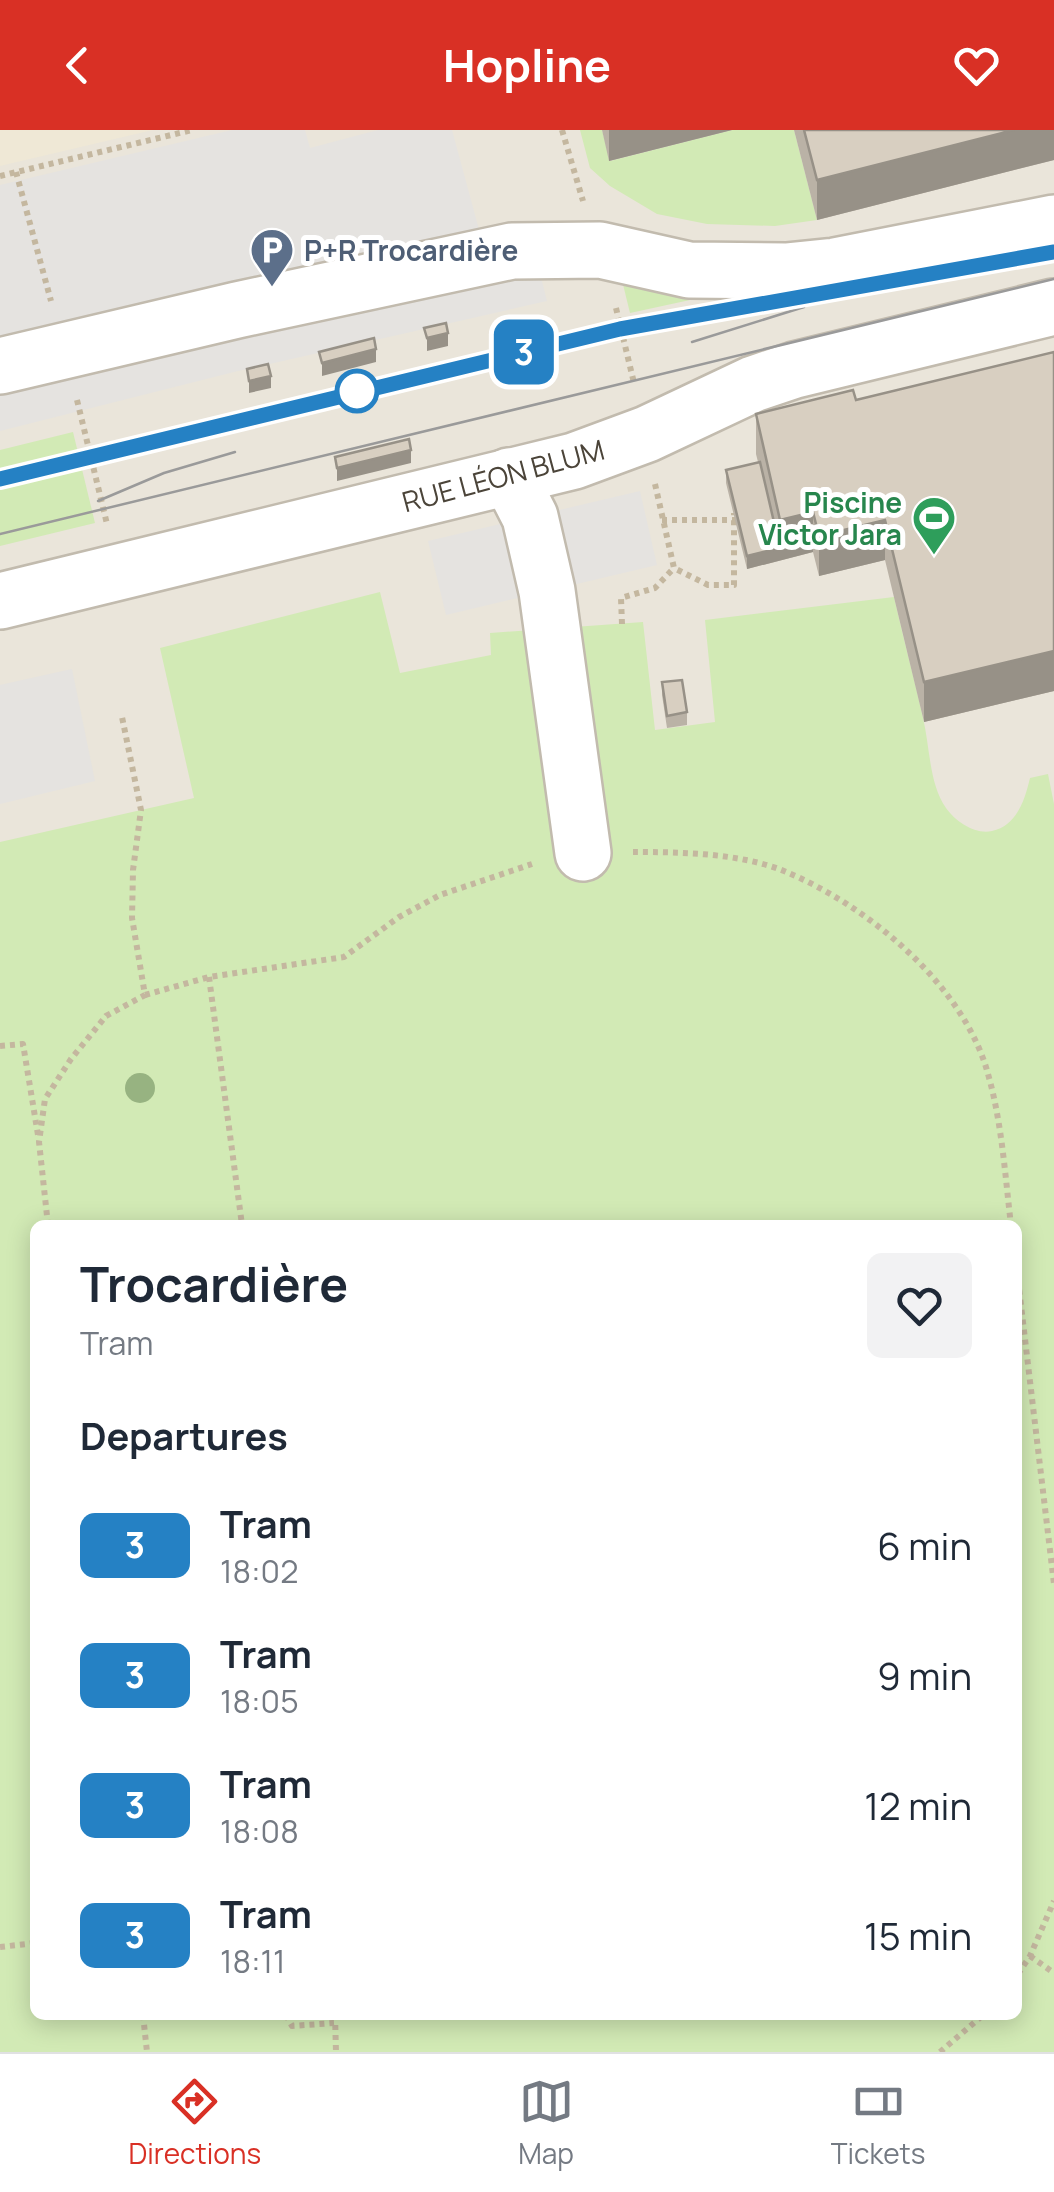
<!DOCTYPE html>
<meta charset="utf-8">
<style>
:root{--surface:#fff;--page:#f2f2f3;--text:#1f2937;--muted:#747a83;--line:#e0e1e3;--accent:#d93025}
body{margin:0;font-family:Manrope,sans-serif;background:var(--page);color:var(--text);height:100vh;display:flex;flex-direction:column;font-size:38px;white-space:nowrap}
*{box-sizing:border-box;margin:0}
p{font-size:32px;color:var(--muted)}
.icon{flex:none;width:55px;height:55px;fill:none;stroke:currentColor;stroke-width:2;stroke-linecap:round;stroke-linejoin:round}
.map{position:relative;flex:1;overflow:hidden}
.side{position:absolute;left:30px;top:1090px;width:992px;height:800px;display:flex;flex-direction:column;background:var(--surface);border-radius:15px;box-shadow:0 5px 25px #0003}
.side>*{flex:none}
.badge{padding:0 20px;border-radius:15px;font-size:35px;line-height:65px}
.map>.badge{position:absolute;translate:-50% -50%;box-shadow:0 0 0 5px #fff}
h2{padding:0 50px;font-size:38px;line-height:90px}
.round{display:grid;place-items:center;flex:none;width:105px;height:105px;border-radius:15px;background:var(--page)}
.headline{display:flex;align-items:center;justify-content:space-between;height:170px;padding:0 50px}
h1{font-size:48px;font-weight:700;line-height:75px}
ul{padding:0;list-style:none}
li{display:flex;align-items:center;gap:30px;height:130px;padding:0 50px}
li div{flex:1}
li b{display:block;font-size:38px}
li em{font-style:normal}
li .badge{min-width:110px;font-weight:700;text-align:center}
header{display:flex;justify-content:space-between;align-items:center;height:130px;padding:0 50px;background:var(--accent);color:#fff;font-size:45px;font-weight:700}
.tab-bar{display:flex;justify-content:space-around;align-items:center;height:140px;border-top:2px solid var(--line);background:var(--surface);font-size:28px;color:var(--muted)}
.tab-bar a{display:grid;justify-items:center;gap:5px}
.tab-bar .current{color:var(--accent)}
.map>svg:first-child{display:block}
.residential{fill:#eae5da;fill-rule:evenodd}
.education{fill:#efe8d6}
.green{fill:#d2eab5;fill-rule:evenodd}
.parking{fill:#e5e3e0}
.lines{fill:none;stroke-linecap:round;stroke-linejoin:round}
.minor-casing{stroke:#c2bbae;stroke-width:60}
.path{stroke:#c4b79f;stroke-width:6;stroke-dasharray:5 5;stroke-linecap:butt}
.minor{stroke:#fff;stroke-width:55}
.tram{stroke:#9a9a9a;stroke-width:2.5}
.tree{fill:#97b381}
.wall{fill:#bab2a6}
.shaded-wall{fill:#979187}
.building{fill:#d8cfc1;stroke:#979187;stroke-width:2.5}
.line-casing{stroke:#fff;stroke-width:22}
.line{stroke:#2581c4;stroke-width:15}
.stop-dot{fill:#fff;stroke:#2581c4;stroke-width:5}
.labels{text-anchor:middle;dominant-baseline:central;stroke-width:10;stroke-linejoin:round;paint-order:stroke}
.service-label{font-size:28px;font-weight:bold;fill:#4e5e75;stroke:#fff;text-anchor:start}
.street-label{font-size:28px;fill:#4b4439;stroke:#fff}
.leisure-label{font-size:28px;font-weight:bold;fill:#27864d;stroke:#fff;text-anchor:end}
</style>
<header><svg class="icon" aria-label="back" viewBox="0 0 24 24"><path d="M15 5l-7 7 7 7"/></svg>Hopline<svg class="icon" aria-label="heart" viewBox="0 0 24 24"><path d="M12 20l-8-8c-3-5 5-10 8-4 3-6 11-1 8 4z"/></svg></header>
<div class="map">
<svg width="1054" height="1922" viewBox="0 0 1054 1922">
<rect width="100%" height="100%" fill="#f6f3ec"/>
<!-- residential -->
<path class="residential" d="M0,0H1054V1922H0ZM35,1095H1018V1885H35Z"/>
<!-- education -->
<polygon class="education" points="0,0 153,0 0,36"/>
<!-- green -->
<g class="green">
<polygon points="580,0 602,0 610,31 732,0 794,0 817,90 775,96 707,94 657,84 610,56 590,38"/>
<polygon points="618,134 787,149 630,183"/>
<polygon points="73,302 95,393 0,416 0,320"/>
<path d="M380,462L400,543L491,525L490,503L643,492L655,600L715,592L705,490L894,467C903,507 914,548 923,588C930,617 929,654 946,678C956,692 976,705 992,701C1017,696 1025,669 1030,648L1048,644L1054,674V1922H0V712L194,668L160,518ZM35,1095H1018V1885H35Z"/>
</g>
<!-- parking -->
<g class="parking">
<polygon points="232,0 305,0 310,18 378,0 452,0 491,144 538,135 547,171 238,241 0,301 0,55"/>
<polygon points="640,361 657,435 446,485 428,411"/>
<polygon points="72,539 95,651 0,674 0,555"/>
</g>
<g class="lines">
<defs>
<g id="minor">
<polyline points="0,236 237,180 512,121 600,120 689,140 786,141 835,136 1054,93"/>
<polyline points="509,346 530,387 547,461 583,723"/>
<polyline points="0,471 574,331 647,304 753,254 795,240 1054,177"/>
</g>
</defs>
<!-- minor casing -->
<use href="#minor" class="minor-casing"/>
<!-- path -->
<g class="path">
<polyline points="562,0 583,71"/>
<polyline points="16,42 51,171"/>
<polyline points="0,46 192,0"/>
<polyline points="616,178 634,253"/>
<polyline points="77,270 107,394"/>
<polyline points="655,354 674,438 708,455 734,455 734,383"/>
<polyline points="662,390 736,390"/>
<polyline points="622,494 621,468 655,458 674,438"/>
<path d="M633,722C681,722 739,723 784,741C867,775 964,855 988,944C1002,993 1005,1045 1011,1095"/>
<polyline points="209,847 242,1095"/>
<polyline points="145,865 209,847 344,827 399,787 440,765 532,734"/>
<polyline points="0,916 23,914 38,1005"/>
<polyline points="48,1095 39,1012 45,969 71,929 106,886 145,865 132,788 133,740 141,680 122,587"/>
<polyline points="1018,1150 1054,1454"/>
<polyline points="0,1817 35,1813"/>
<polyline points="1030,1826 1054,1843"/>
<polyline points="1018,1844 1030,1826 1054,1771"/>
<polyline points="143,1885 147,1922"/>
<polyline points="286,1885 292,1896 334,1893"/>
<polyline points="335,1885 336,1922"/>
<polyline points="940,1922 983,1885"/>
</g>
<!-- minor -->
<use href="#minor" class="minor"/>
<!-- tram -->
<g class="tram">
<polyline points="692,212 804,177"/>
<polyline points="0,349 620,199 1054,122"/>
<polyline points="98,371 164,343 235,322"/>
<polyline points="0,404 1054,149"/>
</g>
</g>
<!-- trees -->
<circle class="tree" cx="140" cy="958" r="15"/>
<!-- wall -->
<g class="wall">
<polygon points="602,0 732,0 609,31"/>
<polygon points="794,0 1054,0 1054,30 817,90"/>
<polygon points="1054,222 1054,561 924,592 885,430 819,446 813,422 747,439 726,353 726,340 758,332 756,324 756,284 856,270"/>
<polygon points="662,552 687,582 687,595 667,598 662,565"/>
</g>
<!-- shaded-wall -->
<g class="shaded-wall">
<polygon points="609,0 732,0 609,31"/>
<polygon points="1014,0 1054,0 1054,30 817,90 817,50"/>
<polygon points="448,203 448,216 427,221 427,208"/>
<polygon points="376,219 376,232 322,246 322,233"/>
<polygon points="271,246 271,258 249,263 249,251"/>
<polygon points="411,320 411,333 337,351 337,338"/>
<polygon points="813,382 813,422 747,439 747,426 780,418 780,390"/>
<polygon points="885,390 885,430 819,446 819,406"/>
<polygon points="1054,521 1054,561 924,592 924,552"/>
</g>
<!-- building -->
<g class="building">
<polygon points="804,0 1014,0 817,50"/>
<polygon points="446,193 448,203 427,208 424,198"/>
<polygon points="374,208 376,219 322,233 319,222"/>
<polygon points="1054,222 1054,521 924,552 885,390 819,406 813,382 780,390 756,284 853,260 856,270"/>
<polygon points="268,234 271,246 249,251 247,239"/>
<polygon points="409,309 411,320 337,338 335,327"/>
<polygon points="760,332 780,418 747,426 726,340"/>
<polygon points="682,550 687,582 667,586 662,552"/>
</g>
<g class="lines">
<defs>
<polyline id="line" points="0,349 620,199 1054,122"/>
</defs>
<!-- line casing -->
<use href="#line" class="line-casing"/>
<!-- line -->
<use href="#line" class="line"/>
</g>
<!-- icons -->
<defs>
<symbol id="parking-pin" viewBox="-11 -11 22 30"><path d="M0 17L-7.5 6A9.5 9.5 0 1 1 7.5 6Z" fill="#5c6f8a" stroke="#fff"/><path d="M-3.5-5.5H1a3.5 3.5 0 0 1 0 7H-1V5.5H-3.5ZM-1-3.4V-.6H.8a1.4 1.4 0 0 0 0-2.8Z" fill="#fff"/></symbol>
<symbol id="stadium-pin" viewBox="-11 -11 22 30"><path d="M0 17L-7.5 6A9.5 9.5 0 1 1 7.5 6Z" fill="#2e9e5b" stroke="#fff"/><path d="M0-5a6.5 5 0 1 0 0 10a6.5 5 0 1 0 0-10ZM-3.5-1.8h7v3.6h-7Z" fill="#fff"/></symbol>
</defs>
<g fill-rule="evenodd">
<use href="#parking-pin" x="247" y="95" width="50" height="68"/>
<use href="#stadium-pin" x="909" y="363" width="50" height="68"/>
</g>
<!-- markers -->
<circle class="stop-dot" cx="357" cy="261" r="20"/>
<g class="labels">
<!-- service labels -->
<g class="service-label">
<text x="304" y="120">P+R Trocardière</text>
</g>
<!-- street labels -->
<g class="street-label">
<text transform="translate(503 345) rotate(-15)">RUE LÉON BLUM</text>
</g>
<!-- leisure labels -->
<g class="leisure-label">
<text x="902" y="372">Piscine<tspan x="902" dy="32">Victor Jara</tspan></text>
</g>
</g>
</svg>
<b class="badge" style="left:524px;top:222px;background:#2581c4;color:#fff">3</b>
<section class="side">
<div class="headline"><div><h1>Trocardière</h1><p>Tram</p></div><a class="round"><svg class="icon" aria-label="heart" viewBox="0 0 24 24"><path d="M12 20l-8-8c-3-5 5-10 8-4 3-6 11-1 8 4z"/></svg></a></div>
<h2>Departures</h2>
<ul>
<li><span class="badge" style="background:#2581c4;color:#fff">3</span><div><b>Tram</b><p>18:02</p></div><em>6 min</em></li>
<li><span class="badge" style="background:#2581c4;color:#fff">3</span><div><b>Tram</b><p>18:05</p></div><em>9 min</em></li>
<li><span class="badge" style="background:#2581c4;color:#fff">3</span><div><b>Tram</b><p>18:08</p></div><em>12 min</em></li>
<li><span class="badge" style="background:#2581c4;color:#fff">3</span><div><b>Tram</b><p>18:11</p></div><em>15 min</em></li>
</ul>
</section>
</div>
<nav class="tab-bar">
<a class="current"><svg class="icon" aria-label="directions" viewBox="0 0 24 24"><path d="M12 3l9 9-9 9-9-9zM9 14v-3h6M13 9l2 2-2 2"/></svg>Directions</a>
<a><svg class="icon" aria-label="map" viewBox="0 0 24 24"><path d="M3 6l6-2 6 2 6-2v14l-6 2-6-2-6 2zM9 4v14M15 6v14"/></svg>Map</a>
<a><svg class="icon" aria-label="tickets" viewBox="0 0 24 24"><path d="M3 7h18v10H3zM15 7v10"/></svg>Tickets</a>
</nav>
